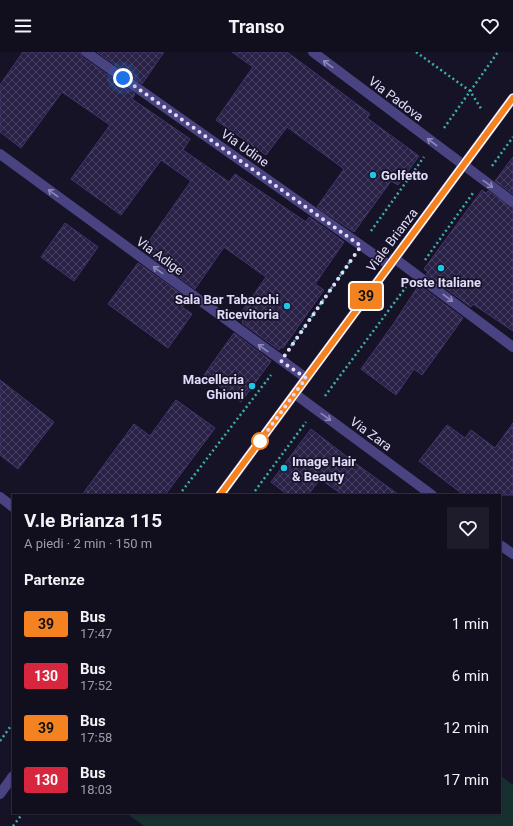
<!DOCTYPE html>
<html lang="it">
<meta charset="utf-8">
<style>
:root{--surface:#110e1d;--page:#1e1c2a;--text:#f1f3f6;--muted:#9c9ca4;--line:#302e3b}
body{margin:0;font-family:Roboto,sans-serif;background:var(--page);color:var(--text);height:100vh;display:flex;flex-direction:column;font-size:15px;white-space:nowrap}
*{box-sizing:border-box;margin:0}
p{font-size:13px;color:var(--muted)}
.icon{flex:none;width:22px;height:22px;fill:none;stroke:currentColor;stroke-width:2;stroke-linecap:round;stroke-linejoin:round}
.map{position:relative;flex:1;overflow:hidden}
.sheet{position:absolute;left:12px;top:442px;width:489px;height:320px;display:flex;flex-direction:column;background:var(--surface);border-radius:0px;box-shadow:0 1px 3px #0004,0 0 0 1px var(--line)}
.sheet>*{flex:none}
.badge{padding:0 8px;border-radius:3px;font-size:14px;line-height:26px}
.you{position:absolute;width:20px;height:20px;margin:-10px;border:3px solid #fff;border-radius:50%;background:#1a73e8;box-shadow:0 0 0 6px #1a73e833}
.map>.badge{position:absolute;translate:-50% -50%;box-shadow:0 0 0 2px #fff}
h2{padding:0 12px;font-size:15px;line-height:36px}
.round{display:grid;place-items:center;flex:none;width:42px;height:42px;border-radius:0px;background:var(--page)}
.overview{display:flex;align-items:center;justify-content:space-between;height:68px;padding:0 12px}
h1{font-size:19px;font-weight:700;line-height:30px}
ul{padding:0;list-style:none}
li{display:flex;align-items:center;gap:12px;height:52px;padding:0 12px}
li div{flex:1}
li b{display:block;font-size:15px}
li em{font-style:normal}
li .badge{min-width:44px;font-weight:700;text-align:center}
header{display:flex;justify-content:space-between;align-items:center;height:52px;padding:0 12px;background:var(--surface);font-size:18px;font-weight:700}
.map>svg:first-child{display:block}
.green{fill:#163030}
.building{fill:url(#building-cross-hatch);stroke:#44356f}
.lines{fill:none;stroke-linecap:round;stroke-linejoin:round}
.path{stroke:#3daeae;stroke-width:2.5;stroke-dasharray:2 3;stroke-linecap:butt}
.minor{stroke:#494381;stroke-width:10}
.tertiary{stroke:#494381;stroke-width:10}
.oneway{stroke:#8e88b8}
.line-casing{stroke:#fff;stroke-width:9}
.line{stroke:#f58220;stroke-width:6}
.walk{stroke:#e2dcfb;stroke-width:4;stroke-dasharray:0 7.2}
.poi-dot{fill:#1dc7e7;stroke:#171327;stroke-width:1.5}
.stop-dot{fill:#fff;stroke:#f58220;stroke-width:2}
.labels{text-anchor:middle;dominant-baseline:central;stroke-width:3.5;stroke-linejoin:round;paint-order:stroke}
.street-label{font-size:13px;fill:#e2dcfb;stroke:#171327}
.poi-label{font-size:13px;font-weight:bold;fill:#e2dcfb;stroke:#171327;text-anchor:start}
</style>
<header><svg class="icon" aria-label="menu" viewBox="0 0 24 24"><path d="M4 6h16M4 12h16M4 18h16"/></svg>Transo<svg class="icon" aria-label="heart" viewBox="0 0 24 24"><path d="M12 20l-8-8c-3-5 5-10 8-4 3-6 11-1 8 4z"/></svg></header>
<div class="map">
<svg width="513" height="774" viewBox="0 0 513 774">
<defs>
<pattern id="building-cross-hatch" width="8" height="8" patternUnits="userSpaceOnUse"><rect width="8" height="8" fill="#2a2146"/><path d="M0 0l8 8M0 8l8-8" fill="none" stroke="#494162"/></pattern>
</defs>
<rect width="100%" height="100%" fill="#171327"/>
<!-- green -->
<polygon class="green" points="500,723 513,733 513,774 144,774 126,761 500,761"/>
<!-- building -->
<g class="building">
<polygon points="23,0 80,0 82,5 135,42 132,47 190,87 183,98 229,130 235,122 306,170 309,165 344,190 315,232 324,238 283,296 281,295 279,298 242,271 243,269 238,265 266,225 224,195 195,237 145,200 152,191 149,189 191,129 161,108 121,163 71,127 110,73 62,40 21,96 0,80 0,33"/>
<polygon points="97,0 164,0 142,32"/>
<polygon points="232,0 287,0 370,62 367,66 419,104 398,133 391,129 354,180 317,155 344,117 287,75 266,103 216,68 253,15"/>
<polygon points="513,105 513,142 495,129"/>
<polygon points="482,138 486,141 488,139 513,156 513,279 473,252 471,255 426,222 428,220 424,217"/>
<polygon points="65,171 98,195 74,229 41,205"/>
<polygon points="138,211 188,247 182,255 192,262 168,296 108,252"/>
<polygon points="419,233 463,266 422,323 414,317 396,343 361,317 392,274"/>
<polygon points="234,281 271,309 241,350 204,323"/>
<polygon points="0,328 54,370 18,417 0,403"/>
<polygon points="176,348 215,376 165,443 82,443 134,372 150,384"/>
<polygon points="513,371 513,443 464,443 419,409 447,373 465,386 471,378 495,396"/>
<polygon points="311,377 355,411 399,443 343,443 320,427 308,443 288,443 271,430"/>
</g>
<g class="lines">
<!-- path -->
<g class="path">
<polyline points="416,0 470,39 482,58"/>
<polyline points="444,76 498,0"/>
<polyline points="492,114 513,85"/>
<polyline points="371,179 424,105"/>
<polyline points="425,208 473,141"/>
<polyline points="291,294 351,208"/>
<polyline points="325,344 406,235"/>
<polyline points="179,443 271,323"/>
<polyline points="252,443 306,370"/>
<polyline points="0,689 13,671"/>
<polyline points="13,774 23,761"/>
</g>
<!-- minor -->
<g class="minor">
<polyline points="86,0 389,213"/>
<polyline points="313,0 513,150"/>
<polyline points="0,102 306,326"/>
<polyline points="394,206 513,295"/>
<polyline points="295,342 432,443"/>
<polyline points="0,445 13,455"/>
<polyline points="500,493 513,502"/>
</g>
<!-- tertiary -->
<g class="tertiary">
<polyline points="220,443 513,46"/>
<polyline points="0,742 13,724"/>
</g>
</g>
<!-- one-way arrows -->
<defs><path id="oneway-shaft" d="M-6 0H5M1.5-3L5.5 0L1.5 3" fill="none" stroke-width="1.6" stroke-linecap="round" stroke-linejoin="round"/></defs>
<g class="oneway">
<use href="#oneway-shaft" transform="translate(328 12) rotate(-143)"/>
<use href="#oneway-shaft" transform="translate(432 90) rotate(-143)"/>
<use href="#oneway-shaft" transform="translate(488 132) rotate(36)"/>
<use href="#oneway-shaft" transform="translate(53 141) rotate(-144)"/>
<use href="#oneway-shaft" transform="translate(158 218) rotate(-144)"/>
<use href="#oneway-shaft" transform="translate(448 246) rotate(37)"/>
<use href="#oneway-shaft" transform="translate(263 296) rotate(-144)"/>
<use href="#oneway-shaft" transform="translate(326 365) rotate(36)"/>
</g>
<g class="lines">
<defs>
<polyline id="line" points="220,443 513,46"/>
</defs>
<!-- line casing -->
<use href="#line" class="line-casing"/>
<!-- line -->
<use href="#line" class="line"/>
<!-- walk -->
<polyline class="walk" points="123,26 361,194 281,309 306,326 260,389"/>
</g>
<!-- markers -->
<g class="poi-dot">
<circle cx="373" cy="123" r="4"/>
<circle cx="441" cy="216" r="4"/>
<circle cx="287" cy="254" r="4"/>
<circle cx="252" cy="334" r="4"/>
<circle cx="284" cy="416" r="4"/>
</g>
<circle class="stop-dot" cx="260" cy="389" r="8"/>
<g class="labels">
<!-- street labels -->
<g class="street-label">
<text transform="translate(396 47) rotate(37)">Via Padova</text>
<text transform="translate(245 96) rotate(35)">Via Udine</text>
<text transform="translate(392 188) rotate(-53)">Viale Brianza</text>
<text transform="translate(160 204) rotate(36)">Via Adige</text>
<text transform="translate(371 382) rotate(36)">Via Zara</text>
</g>
<!-- poi labels -->
<g class="poi-label">
<text x="381" y="123">Golfetto</text>
<text x="441" y="230" text-anchor="middle">Poste Italiane</text>
<text x="279" y="247" text-anchor="end">Sala Bar Tabacchi<tspan x="279" dy="15">Ricevitoria</tspan></text>
<text x="244" y="327" text-anchor="end">Macelleria<tspan x="244" dy="15">Ghioni</tspan></text>
<text x="292" y="409">Image Hair<tspan x="292" dy="15">&amp; Beauty</tspan></text>
</g>
</g>
</svg>
<div class="you" style="left:123px;top:26px"></div>
<b class="badge" style="left:366px;top:244px;background:#f58220;color:#111">39</b>
<section class="sheet">
<div class="overview"><div><h1>V.le Brianza 115</h1><p>A piedi · 2 min · 150 m</p></div><a class="round"><svg class="icon" aria-label="heart" viewBox="0 0 24 24"><path d="M12 20l-8-8c-3-5 5-10 8-4 3-6 11-1 8 4z"/></svg></a></div>
<h2>Partenze</h2>
<ul>
<li><span class="badge" style="background:#f58220;color:#111">39</span><div><b>Bus</b><p>17:47</p></div><em>1 min</em></li>
<li><span class="badge" style="background:#d7263d;color:#fff">130</span><div><b>Bus</b><p>17:52</p></div><em>6 min</em></li>
<li><span class="badge" style="background:#f58220;color:#111">39</span><div><b>Bus</b><p>17:58</p></div><em>12 min</em></li>
<li><span class="badge" style="background:#d7263d;color:#fff">130</span><div><b>Bus</b><p>18:03</p></div><em>17 min</em></li>
</ul>
</section>
</div>
